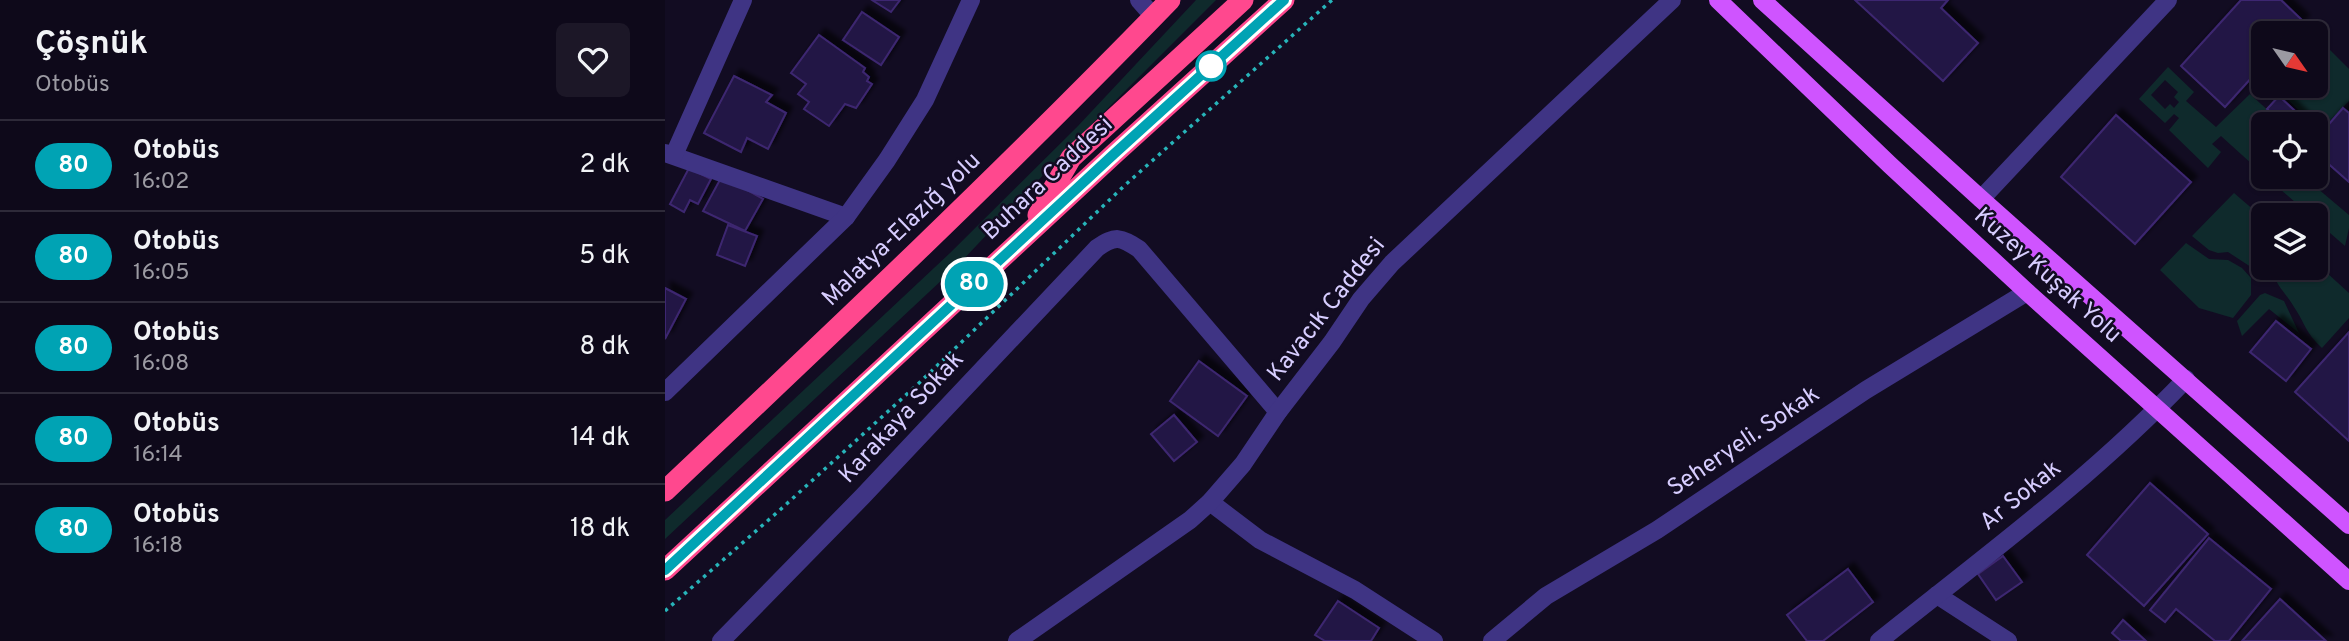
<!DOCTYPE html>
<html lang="tr">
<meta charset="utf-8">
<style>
:root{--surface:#0e091a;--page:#1c1727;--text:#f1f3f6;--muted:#9b9aa2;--line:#2e2a39}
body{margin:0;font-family:Overpass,sans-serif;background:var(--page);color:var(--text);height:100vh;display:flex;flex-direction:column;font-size:26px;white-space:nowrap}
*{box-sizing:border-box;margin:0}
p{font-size:23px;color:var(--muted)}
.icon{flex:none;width:38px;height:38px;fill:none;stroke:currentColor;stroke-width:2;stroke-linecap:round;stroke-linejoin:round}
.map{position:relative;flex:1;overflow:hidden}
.panel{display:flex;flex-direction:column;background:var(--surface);width:665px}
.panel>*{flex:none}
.badge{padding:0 14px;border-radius:23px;font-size:24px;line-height:46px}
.needle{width:46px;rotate:124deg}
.buttons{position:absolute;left:1586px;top:21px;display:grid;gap:14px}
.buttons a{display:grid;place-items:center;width:77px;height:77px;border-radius:10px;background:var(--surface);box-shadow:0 2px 5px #0004,0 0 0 2px var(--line);font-size:35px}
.map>.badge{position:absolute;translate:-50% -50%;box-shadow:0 0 0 4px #fff}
.round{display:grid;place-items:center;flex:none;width:74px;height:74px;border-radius:10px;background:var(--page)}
.headline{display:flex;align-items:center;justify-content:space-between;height:119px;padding:0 35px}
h1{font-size:33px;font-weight:700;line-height:52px}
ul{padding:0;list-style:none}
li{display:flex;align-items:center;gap:21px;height:91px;padding:0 35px;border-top:2px solid var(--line)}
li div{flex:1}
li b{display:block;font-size:26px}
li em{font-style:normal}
li .badge{min-width:77px;font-weight:700;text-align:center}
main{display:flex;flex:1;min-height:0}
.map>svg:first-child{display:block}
.green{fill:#0f2a2c;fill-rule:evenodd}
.building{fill:#241744;stroke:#3d2871;stroke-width:2;filter:url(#shadow)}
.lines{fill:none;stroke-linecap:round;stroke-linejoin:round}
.path{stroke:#27b4b9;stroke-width:3.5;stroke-dasharray:3.5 5;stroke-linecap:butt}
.minor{stroke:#3f3484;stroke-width:18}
.major{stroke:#cf54ff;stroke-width:18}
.highway{stroke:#ff488e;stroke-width:21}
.line-casing{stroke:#fff;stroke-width:16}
.line{stroke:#00a3b4;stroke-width:10}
.stop-dot{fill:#fff;stroke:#00a3b4;stroke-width:3.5}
.labels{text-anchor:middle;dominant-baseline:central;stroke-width:5;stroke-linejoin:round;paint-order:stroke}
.street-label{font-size:24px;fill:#d7cdff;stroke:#120c22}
</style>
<main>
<section class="panel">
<div class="headline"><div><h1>Çöşnük</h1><p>Otobüs</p></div><a class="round"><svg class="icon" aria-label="heart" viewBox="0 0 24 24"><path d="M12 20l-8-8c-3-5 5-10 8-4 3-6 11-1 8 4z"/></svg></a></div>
<ul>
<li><span class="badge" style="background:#00a3b4;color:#fff">80</span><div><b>Otobüs</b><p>16:02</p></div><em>2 dk</em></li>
<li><span class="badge" style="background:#00a3b4;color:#fff">80</span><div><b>Otobüs</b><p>16:05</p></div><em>5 dk</em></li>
<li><span class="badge" style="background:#00a3b4;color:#fff">80</span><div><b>Otobüs</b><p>16:08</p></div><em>8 dk</em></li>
<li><span class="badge" style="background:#00a3b4;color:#fff">80</span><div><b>Otobüs</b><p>16:14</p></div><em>14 dk</em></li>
<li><span class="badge" style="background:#00a3b4;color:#fff">80</span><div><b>Otobüs</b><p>16:18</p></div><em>18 dk</em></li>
</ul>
</section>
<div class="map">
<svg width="1684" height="641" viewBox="0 0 1684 641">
<defs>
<filter id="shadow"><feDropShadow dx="6" dy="-6" stdDeviation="2" flood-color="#0009"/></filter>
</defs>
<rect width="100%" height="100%" fill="#120c22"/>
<!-- green -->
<g class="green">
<polygon points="531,0 551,0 418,133 294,264 0,539 0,520 285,253 412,127"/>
<polygon points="1659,44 1684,69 1684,101 1655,131 1614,91 1618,86 1650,86 1650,53"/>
<path d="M1503,67L1529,92L1521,101L1551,127L1585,94L1618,124H1598V174L1556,136L1547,144L1556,152L1543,168L1504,130L1514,118L1509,114L1500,123L1474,99ZM1500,80L1513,92L1509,97L1514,102L1509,108L1505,104L1500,109L1486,95Z"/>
<polygon points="1601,177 1639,177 1684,215 1684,228 1680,246 1650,220 1650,215 1645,215"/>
<polygon points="1569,193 1598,218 1598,268 1605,268 1603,271 1589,269 1563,252 1553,253 1544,250 1527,236"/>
<polygon points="1521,243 1544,259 1563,260 1577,268 1586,278 1586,295 1568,318 1534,308 1495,270"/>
<path d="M1650,262L1684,293V318L1657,348C1640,332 1641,325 1629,307C1621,293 1611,286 1607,270L1650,268Z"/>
<polygon points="1600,293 1619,301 1634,333 1604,309 1577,336 1572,321 1595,295"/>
</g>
<!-- building -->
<g class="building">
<polygon points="207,0 235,0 226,12"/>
<polygon points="1190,0 1283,0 1276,8 1313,43 1278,81"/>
<polygon points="1576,0 1616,0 1638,21 1627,33 1598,33 1598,65 1560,107 1516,66"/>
<polygon points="197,12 234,37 216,65 178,40"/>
<polygon points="154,35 200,68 198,72 204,77 202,81 207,84 191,108 180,104 164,126 139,109 144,102 133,94 141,84 126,73"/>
<polygon points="69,76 107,95 101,102 121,113 103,149 82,138 76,152 39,133"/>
<polygon points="1614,96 1644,124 1618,124 1602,109"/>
<polygon points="1678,108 1684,113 1684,182 1650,152 1650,140"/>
<polygon points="1451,115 1526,182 1470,244 1396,177"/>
<polygon points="24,168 46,179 33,204 25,200 19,212 5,204"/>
<polygon points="57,176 98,199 80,231 38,211"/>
<polygon points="63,225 92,236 80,266 52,255"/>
<polygon points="0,288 21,299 0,339"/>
<polygon points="1611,321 1646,349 1621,381 1585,352"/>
<polygon points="1684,332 1684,441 1630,392"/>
<polygon points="534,361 582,396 553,436 505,401"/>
<polygon points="509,415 532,442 509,461 486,434"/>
<polygon points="1485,483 1543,534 1479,606 1422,555"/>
<polygon points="1544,538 1606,589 1564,641 1550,641 1511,609 1500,622 1485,610"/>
<polygon points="1338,556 1357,582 1331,600 1313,574"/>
<polygon points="1183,569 1208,602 1158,641 1142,641 1122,615"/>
<polygon points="1615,599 1626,609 1661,641 1577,641"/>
<polygon points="673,601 714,628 706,641 660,641 650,635"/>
<polygon points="1458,620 1481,641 1456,641 1447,633"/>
</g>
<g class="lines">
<!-- path -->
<polyline class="path" points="0,611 116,509 253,384 459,186 667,0"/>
<!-- minor -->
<g class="minor">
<polyline points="474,0 489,17"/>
<polyline points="0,153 181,217"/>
<polyline points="9,155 78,0"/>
<polyline points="1316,199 1503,0"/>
<polyline points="0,392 181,217 222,160 260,100 306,0"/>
<polyline points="545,502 595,540 690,590 769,641"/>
<polyline points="1272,595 1343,641"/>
<path d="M56,641L198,496L432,248C451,235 455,237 474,249L613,412"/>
<polyline points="352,641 525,520 545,502 578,464 613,412 667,342 696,299 727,263 1007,0"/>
<polyline points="827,641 881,596 992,530 1201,390 1362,292"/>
<path d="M1214,641C1319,557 1428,477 1521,379"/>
</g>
<!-- major -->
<g class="major">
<polyline points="1053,0 1225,165 1362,292 1684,581"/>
<polyline points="1097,0 1316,199 1684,525"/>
</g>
<!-- highway -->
<g class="highway">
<polyline points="373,215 406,158 578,0"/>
<path d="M0,491C171,330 341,169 505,0"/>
<polyline points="0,570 449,154 619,0"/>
</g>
</g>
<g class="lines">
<defs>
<polyline id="line" points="0,570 449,154 619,0"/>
</defs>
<!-- line casing -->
<use href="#line" class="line-casing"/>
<!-- line -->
<use href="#line" class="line"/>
</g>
<!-- markers -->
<circle class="stop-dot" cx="546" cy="66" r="14"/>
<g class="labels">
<!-- street labels -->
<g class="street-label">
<text transform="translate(383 179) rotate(-43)">Buhara Caddesi</text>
<text transform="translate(237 230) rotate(-44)">Malatya-Elazığ yolu</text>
<text transform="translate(1382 276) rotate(42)">Kuzey Kuşak Yolu</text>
<text transform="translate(662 310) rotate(-52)">Kavacık Caddesi</text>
<text transform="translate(237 418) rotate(-47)">Karakaya Sokak</text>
<text transform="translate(1079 442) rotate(-34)">Seheryeli. Sokak</text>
<text transform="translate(1356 496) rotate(-39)">Ar Sokak</text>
</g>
</g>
</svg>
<div class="buttons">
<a><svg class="needle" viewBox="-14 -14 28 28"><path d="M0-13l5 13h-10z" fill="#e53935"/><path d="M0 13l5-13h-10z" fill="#9b9aa2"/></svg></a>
<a><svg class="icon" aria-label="locate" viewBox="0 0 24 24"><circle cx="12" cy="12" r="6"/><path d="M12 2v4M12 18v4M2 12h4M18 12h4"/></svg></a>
<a><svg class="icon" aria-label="layers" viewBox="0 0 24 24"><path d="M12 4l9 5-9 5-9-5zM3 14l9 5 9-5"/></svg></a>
</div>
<b class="badge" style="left:309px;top:284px;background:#00a3b4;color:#fff">80</b>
</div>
</main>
